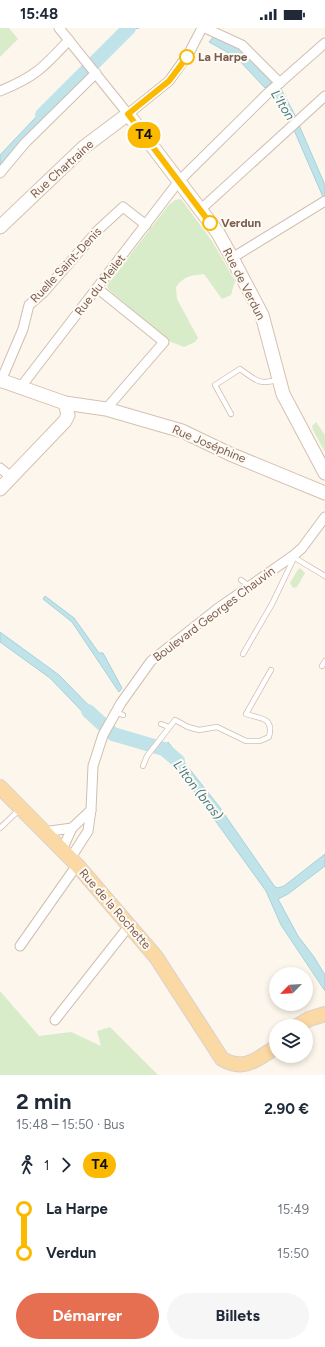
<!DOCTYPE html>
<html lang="fr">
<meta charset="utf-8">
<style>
:root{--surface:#fff;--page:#f6f6f7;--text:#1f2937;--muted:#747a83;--accent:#e76f51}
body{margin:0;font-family:Figtree,sans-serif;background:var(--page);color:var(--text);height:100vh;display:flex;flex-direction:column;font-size:15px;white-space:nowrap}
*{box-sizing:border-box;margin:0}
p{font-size:13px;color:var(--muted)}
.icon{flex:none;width:22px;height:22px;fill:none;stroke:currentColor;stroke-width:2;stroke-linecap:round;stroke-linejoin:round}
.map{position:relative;height:1047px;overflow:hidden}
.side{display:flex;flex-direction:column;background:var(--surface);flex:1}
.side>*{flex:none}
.badge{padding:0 8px;border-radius:13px;font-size:14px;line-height:26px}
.needle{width:26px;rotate:246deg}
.fabs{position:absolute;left:269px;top:939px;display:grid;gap:8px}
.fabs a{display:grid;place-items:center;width:44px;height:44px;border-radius:50%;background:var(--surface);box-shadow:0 2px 6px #0003;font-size:20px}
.map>.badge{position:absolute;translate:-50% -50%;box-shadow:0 0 0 2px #fff}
.legs{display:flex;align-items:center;gap:6px;height:44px;padding:0 16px;font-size:13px}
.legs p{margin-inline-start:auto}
.overview{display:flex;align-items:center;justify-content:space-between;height:68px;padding:0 16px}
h1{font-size:22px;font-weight:700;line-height:30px}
.action{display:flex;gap:8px;margin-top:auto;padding:8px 16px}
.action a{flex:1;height:46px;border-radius:24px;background:var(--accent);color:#fff;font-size:16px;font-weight:700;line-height:46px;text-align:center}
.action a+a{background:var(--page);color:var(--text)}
ul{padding:0 16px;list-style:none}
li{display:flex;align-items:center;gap:14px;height:44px;font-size:15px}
li i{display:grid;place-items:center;width:6px;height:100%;margin:0 5px;background:currentColor}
li i::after{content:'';width:10px;height:10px;margin:-5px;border:3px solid;border-radius:50%;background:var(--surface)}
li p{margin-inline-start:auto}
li:first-child i{background:linear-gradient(#0000 50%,currentColor 0)}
li:last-child i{background:linear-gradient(currentColor 50%,#0000 0)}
.status{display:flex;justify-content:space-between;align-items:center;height:28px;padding:0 20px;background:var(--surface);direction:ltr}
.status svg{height:11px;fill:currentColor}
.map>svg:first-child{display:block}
.green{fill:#d8ecc9}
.water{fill:#bfe3e8;stroke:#a5d3da}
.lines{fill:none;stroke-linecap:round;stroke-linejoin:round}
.river{stroke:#bfe3e8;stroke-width:14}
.lane-casing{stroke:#d1beb0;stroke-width:6}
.street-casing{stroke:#d1beb0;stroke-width:11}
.secondary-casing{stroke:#d6c0b0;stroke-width:15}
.primary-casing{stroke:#dad1cd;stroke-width:16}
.lane{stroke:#fff;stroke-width:4.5}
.street{stroke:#fff;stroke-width:9}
.secondary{stroke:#fff;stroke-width:13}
.primary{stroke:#fbd9a5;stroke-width:14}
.line-1-casing{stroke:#fff;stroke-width:9}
.line-1{stroke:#fbba00;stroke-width:6}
.stop-1-dot{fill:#fff;stroke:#fbba00;stroke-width:2}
.labels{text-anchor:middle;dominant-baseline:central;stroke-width:4;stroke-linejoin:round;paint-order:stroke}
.stop-label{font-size:12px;font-weight:bold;fill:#7a5c4d;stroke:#fffaf3;text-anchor:start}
.street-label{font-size:12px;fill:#7a5c4d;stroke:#fffaf3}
.water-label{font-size:13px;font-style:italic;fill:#437c86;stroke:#fffaf3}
</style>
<div class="status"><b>15:48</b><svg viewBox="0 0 49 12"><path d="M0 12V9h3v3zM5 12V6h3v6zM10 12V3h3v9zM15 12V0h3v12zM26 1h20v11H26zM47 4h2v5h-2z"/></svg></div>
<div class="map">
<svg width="325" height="1047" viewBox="0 0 325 1047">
<rect width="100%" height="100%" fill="#fdf6ec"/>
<!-- green -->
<g class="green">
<polygon points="0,0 9,0 18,11 0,29"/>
<path d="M181,171L212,213L235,253L231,267L222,271L204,246C192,247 184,248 176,259L177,271L198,310L195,314L184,319L169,313L108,261L107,257L168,178L175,172Z"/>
<polygon points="316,394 325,407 325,424 313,402 312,398"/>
<polygon points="300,540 305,545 297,559 293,560 290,555 297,543"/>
<polygon points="0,963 39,1008 71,1004 101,1018 97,1003 110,999 158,1047 0,1047"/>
</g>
<!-- water -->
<g class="water">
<polygon points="122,0 139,0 134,1 106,32 101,23"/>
<polygon points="213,9 238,18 273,53 265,60 236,29 209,14"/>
<polygon points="85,39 90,45 59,74 55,69"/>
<polygon points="281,61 296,89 290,94 274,69"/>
<polygon points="53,71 57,75 0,137 0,127"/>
<polygon points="299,97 325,157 325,167 323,169 294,102"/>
<polygon points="45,568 74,590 99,625 103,625 122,660 119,664 72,594 43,571"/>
<polygon points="0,604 59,647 103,692 99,701 50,650 0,614"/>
<polygon points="116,701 127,708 146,713 141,720 111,712"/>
<polygon points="168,714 218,777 275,859 278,860 284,858 325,826 325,838 288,866 278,871 298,908 314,929 325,947 325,963 281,897 266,863 186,752 169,732 160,726"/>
</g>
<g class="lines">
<!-- river -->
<g class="river">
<polyline points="42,87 129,0"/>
<polyline points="88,683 113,706 164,721 178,733"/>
</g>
<defs>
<g id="lane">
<path d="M231,386L215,357L240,341C256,352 258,357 277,352"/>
<polyline points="295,530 325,548"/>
<polyline points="241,552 249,558"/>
<polyline points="243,626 272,576 295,528"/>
<polyline points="322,638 325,633"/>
<polyline points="116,684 123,687"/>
<polyline points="161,696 169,699"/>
<path d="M143,738L147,728L175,692L188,699L199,702L217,699L246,713H260L269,709C274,689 261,691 246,686L271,642"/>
<polyline points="0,800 19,782"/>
</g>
<g id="street">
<polyline points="59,0 128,86 169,53 189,25 202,0"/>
<polyline points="205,0 242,17 280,55"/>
<path d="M0,63C35,49 44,39 69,12"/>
<polyline points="0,145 25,115 96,45"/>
<polyline points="200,182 325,68"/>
<polyline points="232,230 325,173"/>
<polyline points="97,260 164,314 106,381"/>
<polyline points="0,355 23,301 29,277 44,264 98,202 123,179 146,197"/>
<polyline points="20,360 179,153 267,66 325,15"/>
<polyline points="0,440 11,449"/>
<polyline points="43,804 72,800"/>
<polyline points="62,822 72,800 91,782"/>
<polyline points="70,831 88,803 91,782 93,738 103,707 121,675 151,633 217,581 294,527 302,520 325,489"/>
<polyline points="20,918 77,837"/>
<polyline points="55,992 129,898"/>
</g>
<g id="secondary">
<polyline points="0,199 84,119 128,86 218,205 232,230 262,287 283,366 325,445"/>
<polyline points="0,352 65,375 106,381 182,403 230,426 325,465"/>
<polyline points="0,461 65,393 68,387 65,375"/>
</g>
<g id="primary">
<path d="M0,759L77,837L156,929L222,1031C245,1044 257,1031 276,1019"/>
<polyline points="297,998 309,991 325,986"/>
</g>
</defs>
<!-- lane casing -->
<use href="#lane" class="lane-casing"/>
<!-- street casing -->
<use href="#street" class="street-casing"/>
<!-- secondary casing -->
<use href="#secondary" class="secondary-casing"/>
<!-- primary casing -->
<use href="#primary" class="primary-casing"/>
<!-- lane -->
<use href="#lane" class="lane"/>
<!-- street -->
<use href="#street" class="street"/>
<!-- secondary -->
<use href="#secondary" class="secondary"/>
<!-- primary -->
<use href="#primary" class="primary"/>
</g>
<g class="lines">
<defs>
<polyline id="line-1" points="187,29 169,53 128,86 210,195"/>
</defs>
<!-- line-1 casing -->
<use href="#line-1" class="line-1-casing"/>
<!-- line-1 -->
<use href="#line-1" class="line-1"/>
</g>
<!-- markers -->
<g class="stop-1-dot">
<circle cx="187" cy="29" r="7"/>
<circle cx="210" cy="195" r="7"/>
</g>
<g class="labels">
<!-- stop labels -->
<g class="stop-label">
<text x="198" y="29">La Harpe</text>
<text x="221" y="195">Verdun</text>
</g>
<!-- street labels -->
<g class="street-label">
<text transform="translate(62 141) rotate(-42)">Rue Chartraine</text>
<text transform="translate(66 237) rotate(-47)">Ruelle Saint-Denis</text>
<text transform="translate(244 256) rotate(63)">Rue de Verdun</text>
<text transform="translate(100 257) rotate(-52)">Rue du Meilet</text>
<text transform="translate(209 416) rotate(23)">Rue Joséphine</text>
<text transform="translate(214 586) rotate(-37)">Boulevard Georges Chauvin</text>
<text transform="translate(115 881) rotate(49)">Rue de la Rochette</text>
</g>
<!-- water labels -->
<g class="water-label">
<text transform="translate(283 77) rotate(58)">L'Iton</text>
<text transform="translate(198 762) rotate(52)">L'Iton (bras)</text>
</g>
</g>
</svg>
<div class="fabs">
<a><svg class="needle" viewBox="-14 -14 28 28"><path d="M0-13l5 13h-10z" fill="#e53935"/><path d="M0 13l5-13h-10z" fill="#747a83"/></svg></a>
<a><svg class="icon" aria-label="layers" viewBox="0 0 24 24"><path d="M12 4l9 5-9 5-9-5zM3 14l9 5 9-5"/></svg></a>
</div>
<b class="badge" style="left:144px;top:107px;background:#fbba00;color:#111">T4</b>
</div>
<section class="side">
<div class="overview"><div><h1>2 min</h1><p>15:48 – 15:50 · Bus</p></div><b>2.90 €</b></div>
<div class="legs"><svg class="icon" aria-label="walk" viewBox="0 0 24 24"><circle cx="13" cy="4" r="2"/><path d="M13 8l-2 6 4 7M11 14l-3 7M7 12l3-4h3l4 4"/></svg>1<svg class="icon" aria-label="forward" viewBox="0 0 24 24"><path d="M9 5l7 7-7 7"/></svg><b class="badge" style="background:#fbba00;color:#111">T4</b></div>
<ul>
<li><i style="color:#fbba00"></i><b>La Harpe</b><p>15:49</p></li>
<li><i style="color:#fbba00"></i><b>Verdun</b><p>15:50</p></li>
</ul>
<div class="action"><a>Démarrer</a><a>Billets</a></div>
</section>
